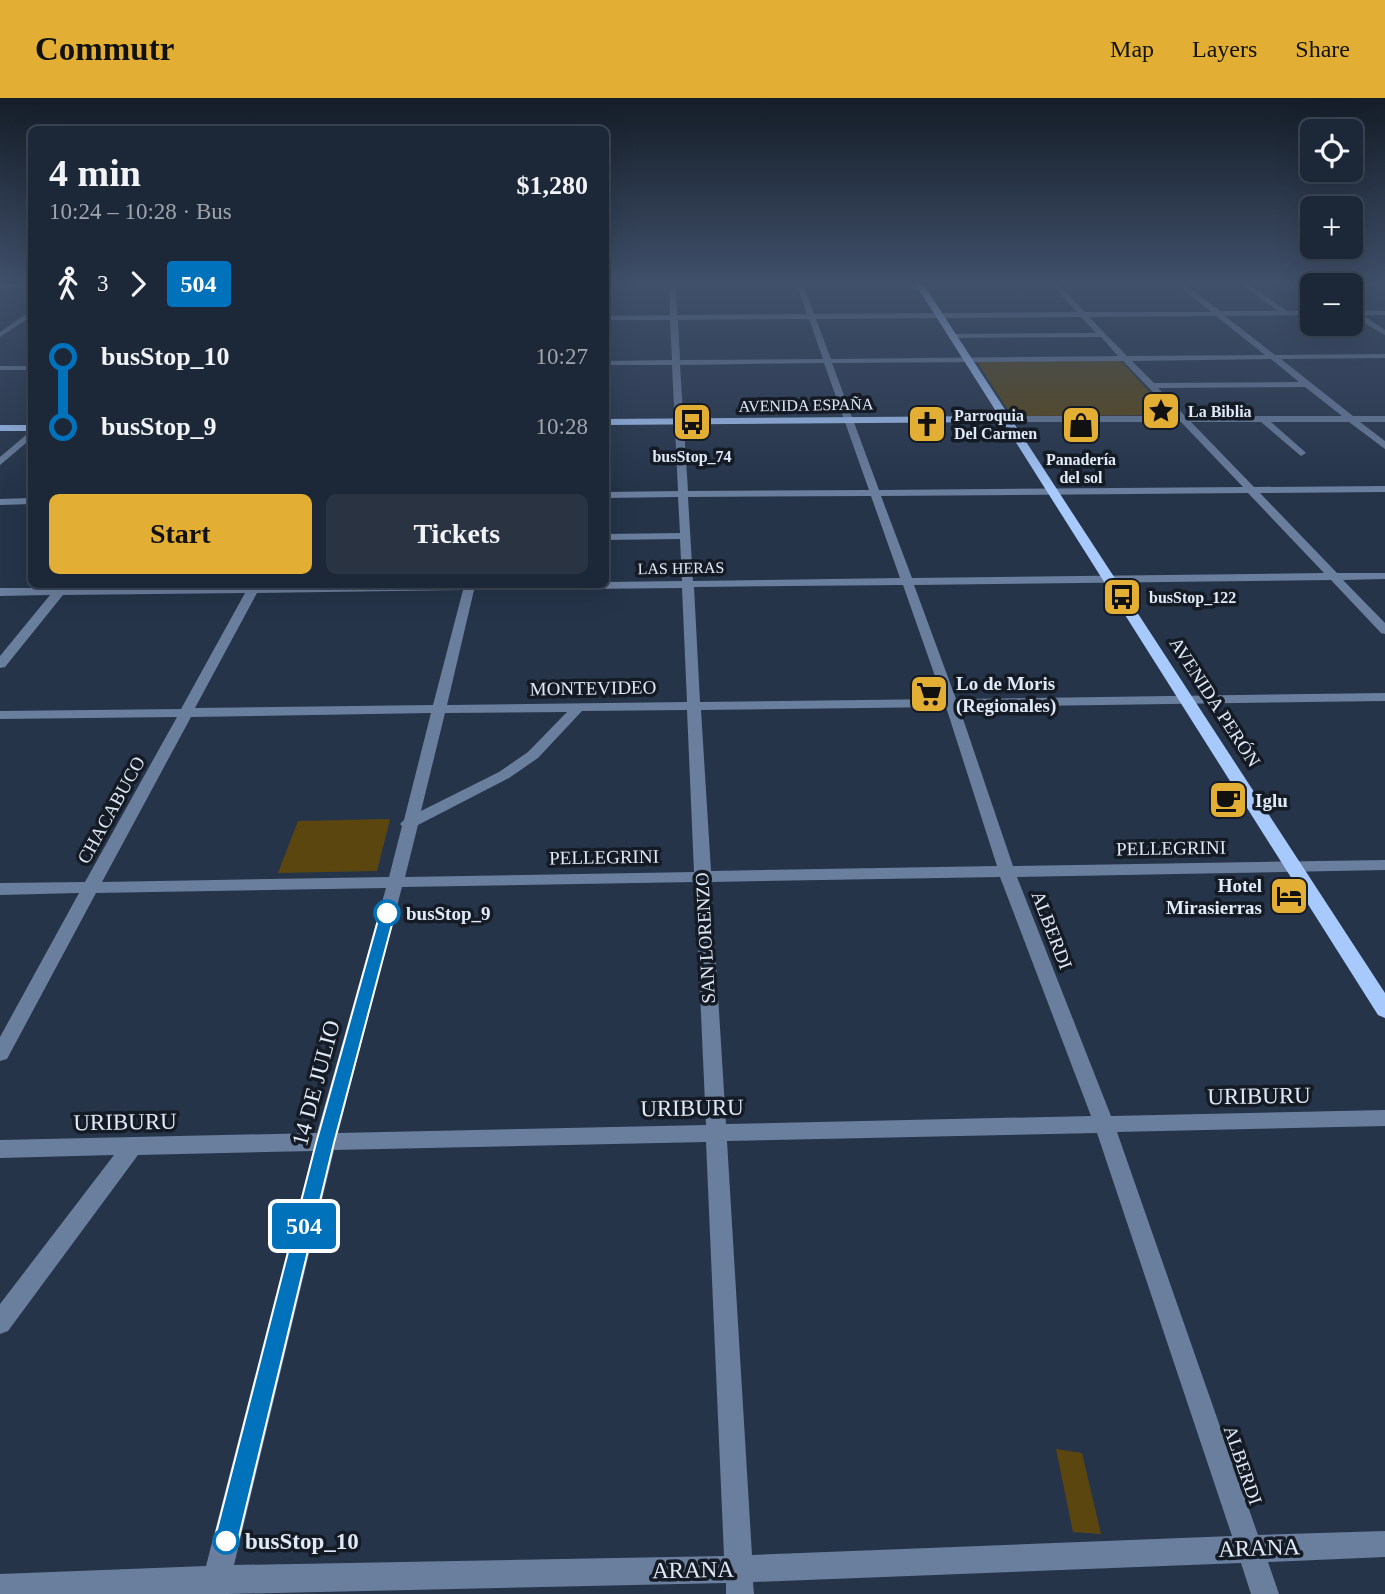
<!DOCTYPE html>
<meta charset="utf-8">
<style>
:root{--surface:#1c2737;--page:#293342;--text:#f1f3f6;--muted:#a0a5ad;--line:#3a4452;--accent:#e2af34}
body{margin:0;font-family:Georgia,serif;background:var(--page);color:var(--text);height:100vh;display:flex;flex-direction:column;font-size:26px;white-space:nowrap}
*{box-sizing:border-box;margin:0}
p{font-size:23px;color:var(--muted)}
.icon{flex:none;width:38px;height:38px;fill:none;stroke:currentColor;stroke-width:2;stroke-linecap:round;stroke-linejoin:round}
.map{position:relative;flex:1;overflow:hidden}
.panel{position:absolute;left:28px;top:28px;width:581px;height:462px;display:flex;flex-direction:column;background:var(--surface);border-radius:10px;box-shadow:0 7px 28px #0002,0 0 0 2px var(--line)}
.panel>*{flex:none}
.badge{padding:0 14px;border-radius:5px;font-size:24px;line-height:46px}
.fabs{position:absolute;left:1300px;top:21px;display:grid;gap:14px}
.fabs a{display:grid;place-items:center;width:63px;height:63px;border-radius:10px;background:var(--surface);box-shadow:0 7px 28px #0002,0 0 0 2px var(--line);font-size:35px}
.map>.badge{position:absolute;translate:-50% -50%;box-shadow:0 0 0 4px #fff}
.legs{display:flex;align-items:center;gap:10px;height:77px;padding:0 21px;font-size:23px}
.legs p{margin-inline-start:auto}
.head{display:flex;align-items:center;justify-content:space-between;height:119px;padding:0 21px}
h1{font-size:38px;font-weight:800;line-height:52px}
.cta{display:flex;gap:14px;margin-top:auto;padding:14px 21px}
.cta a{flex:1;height:80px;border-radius:10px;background:var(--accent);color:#111;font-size:28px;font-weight:800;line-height:80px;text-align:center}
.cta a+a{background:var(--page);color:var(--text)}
ul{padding:0 21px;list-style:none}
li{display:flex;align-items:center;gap:24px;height:70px;font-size:26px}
li i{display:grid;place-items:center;width:10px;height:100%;margin:0 9px;background:currentColor}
li i::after{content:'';width:18px;height:18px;margin:-9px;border:5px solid;border-radius:50%;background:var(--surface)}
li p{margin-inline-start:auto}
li:first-child i{background:linear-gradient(#0000 50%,currentColor 0)}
li:last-child i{background:linear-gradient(currentColor 50%,#0000 0)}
header{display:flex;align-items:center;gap:42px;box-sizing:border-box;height:98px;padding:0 35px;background:var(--accent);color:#111}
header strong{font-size:33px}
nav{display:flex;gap:38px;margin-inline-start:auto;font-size:24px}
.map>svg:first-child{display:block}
.green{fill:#5c4610}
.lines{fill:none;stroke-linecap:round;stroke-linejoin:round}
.minor{fill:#6a7e9d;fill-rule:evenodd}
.major{fill:#a7c9fc;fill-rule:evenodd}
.line-1{fill:#0072bc;stroke:#fff;stroke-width:2}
.stop-1-dot{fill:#fff;stroke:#0072bc;stroke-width:3.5}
.labels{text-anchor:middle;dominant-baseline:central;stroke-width:7;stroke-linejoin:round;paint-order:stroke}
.far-street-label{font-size:16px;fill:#dfe9f7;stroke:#151b25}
.far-poi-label{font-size:16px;font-weight:bold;fill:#dfe9f7;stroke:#151b25;text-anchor:start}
.poi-label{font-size:19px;font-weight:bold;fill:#dfe9f7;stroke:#151b25;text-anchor:start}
.street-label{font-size:19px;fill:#dfe9f7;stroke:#151b25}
.stop-label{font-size:19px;font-weight:bold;fill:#dfe9f7;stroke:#151b25;text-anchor:start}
.near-street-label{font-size:23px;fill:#dfe9f7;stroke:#151b25}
.near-stop-label{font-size:23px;font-weight:bold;fill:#dfe9f7;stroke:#151b25;text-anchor:start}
</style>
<header>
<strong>Commutr</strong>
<nav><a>Map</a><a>Layers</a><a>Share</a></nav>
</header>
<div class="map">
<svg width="1385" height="1496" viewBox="0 0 1385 1496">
<rect width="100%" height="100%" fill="#253449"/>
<!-- green -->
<g class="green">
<polygon points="1120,262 1171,317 1012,318 977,264"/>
<polygon points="390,721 377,773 278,775 298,723"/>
<polygon points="1056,1351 1082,1355 1101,1436 1073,1434"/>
</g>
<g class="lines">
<!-- minor -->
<g class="minor">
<path d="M669,184H675L677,217L807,216L796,184H802L814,216L1077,214L1049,184H1056L1085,214H1211L1175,184H1182L1220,213H1278L1239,184H1246L1287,213H1312V217L1225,218L1275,257L1385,256V260L1281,261L1353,318H1385V324H1360L1385,343V351L1349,324H1271L1304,353L1306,355L1301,358L1261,324H1191L1254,389L1385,388V394L1260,395L1337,475H1385V481L1343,482L1385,525V536L1381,535L1331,482L914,487L956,601L1385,595V603L959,609L1013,768L1385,762V772L1017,779L1111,1018L1385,1012V1028L1117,1034L1258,1437L1385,1433V1459L1268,1464L1279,1496H1251L1241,1465L753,1484L754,1496H726V1485L227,1496H0V1476L206,1468L313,1053L138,1057L8,1233L0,1236V1206L114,1057L0,1060V1042L317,1035L386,790L96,795L7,961L0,963V939L79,795L0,797V785L85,784L177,619L0,621V613L181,611L245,495L63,497L5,569L0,570V558L50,497L0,498V490H56L59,486L67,487L68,490L250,486H606V484L682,483L680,441L606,442V436L680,435L678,399L606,400V394L678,393L672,267H606V263L672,262L670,222H606V218L670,217ZM1216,218L1265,257L1127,258L1089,219ZM1081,219L1096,235L953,236L949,238L953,240L1101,239L1118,258L831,261L816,221ZM809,221L823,261L680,262L678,222ZM1271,261L1299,284L1154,285L1132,263ZM1123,263L1176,318H1007L1003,321L1007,324H1181L1243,389L879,392L832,265ZM824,265L869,392L688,393L680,267ZM1305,289L1342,318H1185L1158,290ZM1248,395L1324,475L912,480L881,398ZM871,398L900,480L693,483L688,399ZM903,487L943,601L700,604L694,489ZM682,490L687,604L447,607L474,492ZM463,492L433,607L195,610L257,495ZM946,609L997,768L711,773L701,612ZM687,612L694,774L405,779L418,727L509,680L538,660L582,613ZM567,614L528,654L499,674L421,713L445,615ZM431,615L404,722L400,726L402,728L389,779L102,784L191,619ZM1000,779L1091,1018L726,1026L711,784ZM695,784L706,1027L338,1035L402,789ZM1097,1035L1232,1438L752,1457L727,1043ZM706,1044L724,1458L234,1467L334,1052Z"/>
<polygon points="1303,184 1311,184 1315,187 1310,189"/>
<rect x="0" y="185" width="32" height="4"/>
<polygon points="1351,211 1385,213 1385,217 1362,217 1385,232 1385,237 1351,217"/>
<polygon points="32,212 32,218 0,239 0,234"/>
<rect x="0" y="268" width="32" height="4"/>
<polygon points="32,332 32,340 0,367 0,359"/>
<polygon points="32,400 32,406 0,407 0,401"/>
</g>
<!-- major -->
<g class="major">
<polygon points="914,184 922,184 1385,895 1385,920 1378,917 1003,324 606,327 606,321 999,318"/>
<rect x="0" y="327" width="32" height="6"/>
</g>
</g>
<!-- sky -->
<linearGradient id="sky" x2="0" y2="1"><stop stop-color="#141d28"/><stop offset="0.47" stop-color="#40506a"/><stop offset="1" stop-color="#40506a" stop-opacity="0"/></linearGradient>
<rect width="1385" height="393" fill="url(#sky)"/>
<!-- line-1 -->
<polygon class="line-1" points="387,810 395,815 334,1045 238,1443 234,1451 226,1454 218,1451 214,1443 316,1045 380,815"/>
<!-- icons -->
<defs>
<symbol id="sight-square" viewBox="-11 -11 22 22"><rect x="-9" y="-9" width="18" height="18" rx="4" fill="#e2af34" stroke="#151b25"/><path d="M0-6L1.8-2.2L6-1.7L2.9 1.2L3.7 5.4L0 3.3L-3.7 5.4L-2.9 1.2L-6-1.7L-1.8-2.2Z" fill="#111"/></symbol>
<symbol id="bus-square" viewBox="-11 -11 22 22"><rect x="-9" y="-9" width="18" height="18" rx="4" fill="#e2af34" stroke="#151b25"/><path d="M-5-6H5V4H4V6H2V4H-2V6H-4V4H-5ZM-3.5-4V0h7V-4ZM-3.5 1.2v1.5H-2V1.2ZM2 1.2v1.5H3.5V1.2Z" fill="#111"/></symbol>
<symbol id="church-square" viewBox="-11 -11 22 22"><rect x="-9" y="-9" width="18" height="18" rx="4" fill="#e2af34" stroke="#151b25"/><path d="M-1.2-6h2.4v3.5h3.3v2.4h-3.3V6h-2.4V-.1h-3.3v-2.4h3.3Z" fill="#111"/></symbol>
<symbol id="shop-square" viewBox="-11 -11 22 22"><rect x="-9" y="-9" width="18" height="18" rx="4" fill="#e2af34" stroke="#151b25"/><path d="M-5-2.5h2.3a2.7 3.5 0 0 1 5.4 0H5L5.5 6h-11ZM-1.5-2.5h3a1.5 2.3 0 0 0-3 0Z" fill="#111"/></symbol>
<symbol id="supermarket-square" viewBox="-11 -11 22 22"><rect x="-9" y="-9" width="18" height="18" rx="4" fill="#e2af34" stroke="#151b25"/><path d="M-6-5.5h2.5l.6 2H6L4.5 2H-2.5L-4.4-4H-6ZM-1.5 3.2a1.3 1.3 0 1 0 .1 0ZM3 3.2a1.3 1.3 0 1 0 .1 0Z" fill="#111"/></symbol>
<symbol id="cafe-square" viewBox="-11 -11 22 22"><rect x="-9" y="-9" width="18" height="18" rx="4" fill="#e2af34" stroke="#151b25"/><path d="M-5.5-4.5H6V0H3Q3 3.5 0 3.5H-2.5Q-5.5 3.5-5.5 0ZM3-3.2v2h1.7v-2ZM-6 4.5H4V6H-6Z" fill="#111"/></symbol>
<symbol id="hotel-square" viewBox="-11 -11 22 22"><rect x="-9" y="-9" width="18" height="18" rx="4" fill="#e2af34" stroke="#151b25"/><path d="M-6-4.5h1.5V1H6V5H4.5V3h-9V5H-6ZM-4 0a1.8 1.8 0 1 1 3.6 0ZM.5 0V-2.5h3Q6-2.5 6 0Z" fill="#111"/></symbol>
</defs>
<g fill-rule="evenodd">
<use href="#sight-square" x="1139" y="291" width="44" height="44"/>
<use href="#bus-square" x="670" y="302" width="44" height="44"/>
<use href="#church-square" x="905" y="304" width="44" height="44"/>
<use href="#shop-square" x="1059" y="305" width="44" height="44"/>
<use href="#bus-square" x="1100" y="477" width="44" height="44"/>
<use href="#supermarket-square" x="907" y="574" width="44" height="44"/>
<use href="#cafe-square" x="1206" y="680" width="44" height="44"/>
<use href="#hotel-square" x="1267" y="776" width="44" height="44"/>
</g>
<!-- markers -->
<g class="stop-1-dot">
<circle cx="387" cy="815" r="12"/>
<circle cx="226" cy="1443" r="12"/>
</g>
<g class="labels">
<!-- far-street labels -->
<g class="far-street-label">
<text transform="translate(806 307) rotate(-1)">AVENIDA ESPAÑA</text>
<text transform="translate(681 470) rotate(-1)">LAS HERAS</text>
</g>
<!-- far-poi labels -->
<g class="far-poi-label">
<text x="1188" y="313">La Biblia</text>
<text x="954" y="317">Parroquia<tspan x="954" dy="18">Del Carmen</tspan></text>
<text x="692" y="358" text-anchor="middle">busStop_74</text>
<text x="1081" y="361" text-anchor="middle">Panadería<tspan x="1081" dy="18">del sol</tspan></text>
<text x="1149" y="499">busStop_122</text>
</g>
<!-- poi labels -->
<g class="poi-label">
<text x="956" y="585">Lo de Moris<tspan x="956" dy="22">(Regionales)</tspan></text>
<text x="1255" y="702">Iglu</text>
<text x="1262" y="787" text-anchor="end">Hotel<tspan x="1262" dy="22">Mirasierras</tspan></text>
</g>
<!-- street labels -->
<g class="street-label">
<text transform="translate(593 590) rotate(-1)">MONTEVIDEO</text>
<text transform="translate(1215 604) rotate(57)">AVENIDA PERÓN</text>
<text transform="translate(111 712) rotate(-61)">CHACABUCO</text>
<text transform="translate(1171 750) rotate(-1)">PELLEGRINI</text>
<text transform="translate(604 759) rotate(-1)">PELLEGRINI</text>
<text transform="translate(1052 832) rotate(69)">ALBERDI</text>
<text transform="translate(705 840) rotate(-93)">SAN LORENZO</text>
<text transform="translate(1243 1367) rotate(71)">ALBERDI</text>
</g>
<!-- stop labels -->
<g class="stop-label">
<text x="406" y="815">busStop_9</text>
</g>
<!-- near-street labels -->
<g class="near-street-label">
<text transform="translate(316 985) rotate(-75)">14 DE JULIO</text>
<text transform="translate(1259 998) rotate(-1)">URIBURU</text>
<text transform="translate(692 1010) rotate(-1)">URIBURU</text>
<text transform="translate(125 1024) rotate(-1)">URIBURU</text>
<text transform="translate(1259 1450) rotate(-2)">ARANA</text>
<text transform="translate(693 1472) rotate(-1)">ARANA</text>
</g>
<!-- near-stop labels -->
<g class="near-stop-label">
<text x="245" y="1443">busStop_10</text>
</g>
</g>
</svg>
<div class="fabs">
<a><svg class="icon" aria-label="locate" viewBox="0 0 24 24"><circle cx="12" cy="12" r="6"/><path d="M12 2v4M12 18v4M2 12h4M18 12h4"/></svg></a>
<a>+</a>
<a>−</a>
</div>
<b class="badge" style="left:304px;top:1128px;background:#0072bc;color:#fff">504</b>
<section class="panel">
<div class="head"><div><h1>4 min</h1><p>10:24 – 10:28 · Bus</p></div><b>$1,280</b></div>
<div class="legs"><svg class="icon" aria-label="walk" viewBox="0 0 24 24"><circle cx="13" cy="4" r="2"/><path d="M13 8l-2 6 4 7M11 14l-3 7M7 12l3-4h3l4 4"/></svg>3<svg class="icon" aria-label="forward" viewBox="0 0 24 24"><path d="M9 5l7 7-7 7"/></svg><b class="badge" style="background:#0072bc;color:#fff">504</b></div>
<ul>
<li><i style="color:#0072bc"></i><b>busStop_10</b><p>10:27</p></li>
<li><i style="color:#0072bc"></i><b>busStop_9</b><p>10:28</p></li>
</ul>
<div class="cta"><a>Start</a><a>Tickets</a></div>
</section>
</div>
